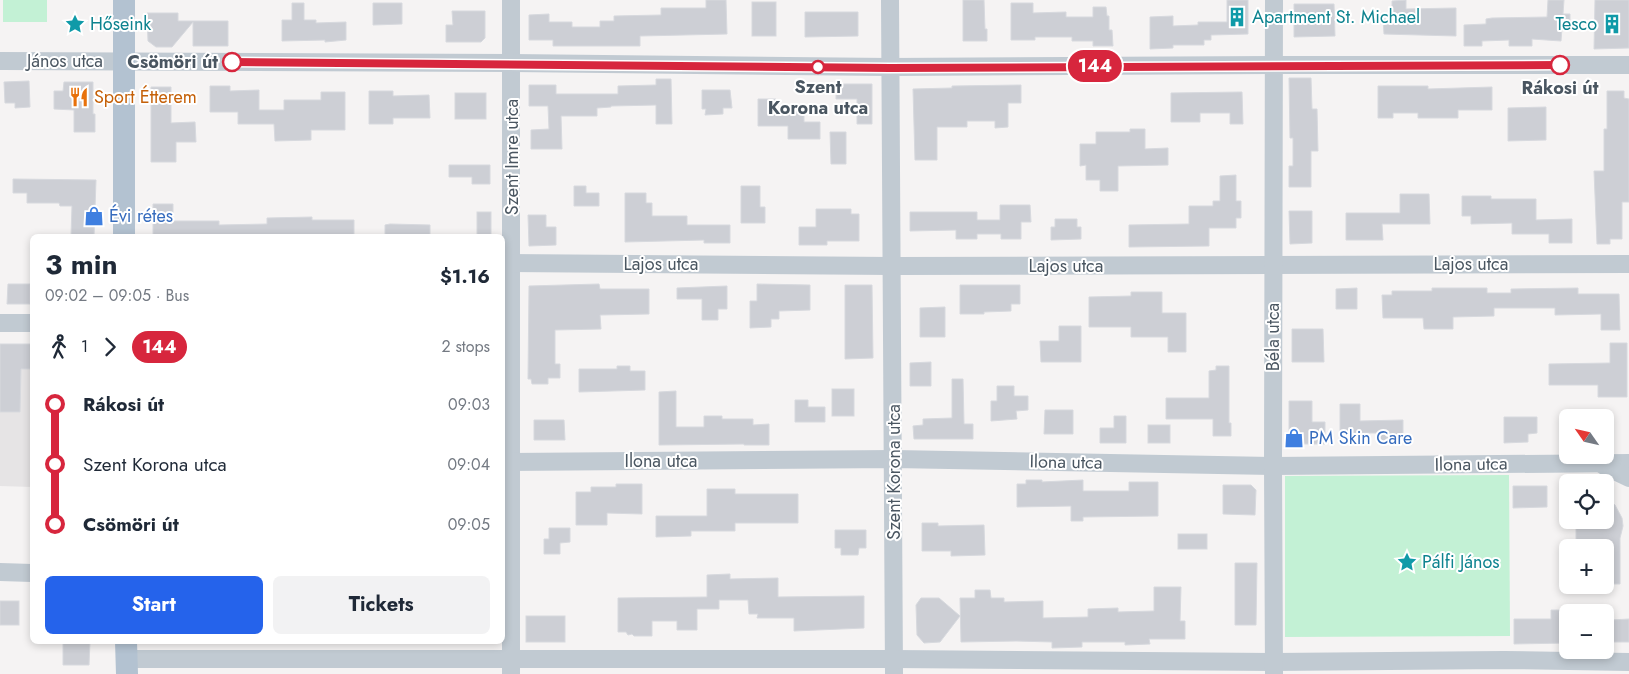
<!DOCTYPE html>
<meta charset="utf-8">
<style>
:root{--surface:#fff;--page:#f2f2f3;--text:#1f2937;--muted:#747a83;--accent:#2563eb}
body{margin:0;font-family:Jost,sans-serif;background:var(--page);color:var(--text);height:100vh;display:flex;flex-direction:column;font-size:19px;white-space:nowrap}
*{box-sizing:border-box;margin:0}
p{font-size:16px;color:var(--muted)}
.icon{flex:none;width:28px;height:28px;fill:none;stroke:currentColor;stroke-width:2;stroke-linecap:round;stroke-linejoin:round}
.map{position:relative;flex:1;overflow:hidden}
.details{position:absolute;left:30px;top:234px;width:475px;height:410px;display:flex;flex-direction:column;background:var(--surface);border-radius:8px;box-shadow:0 2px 8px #0003}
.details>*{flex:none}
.badge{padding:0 10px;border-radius:16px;font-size:18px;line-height:32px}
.needle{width:32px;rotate:304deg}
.buttons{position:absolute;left:1559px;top:409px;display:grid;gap:10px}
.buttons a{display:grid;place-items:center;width:55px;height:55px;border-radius:8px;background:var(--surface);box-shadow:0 2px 8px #0003;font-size:25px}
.map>.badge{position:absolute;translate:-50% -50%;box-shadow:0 0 0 2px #fff}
.legs{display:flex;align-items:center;gap:8px;height:55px;padding:0 15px;font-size:16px}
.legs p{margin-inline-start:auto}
.headline{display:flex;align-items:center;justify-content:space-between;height:85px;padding:0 15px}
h1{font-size:28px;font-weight:700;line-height:38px}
.cta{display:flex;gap:10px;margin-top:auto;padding:10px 15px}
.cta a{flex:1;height:58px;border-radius:8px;background:var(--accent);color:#fff;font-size:20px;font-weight:700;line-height:58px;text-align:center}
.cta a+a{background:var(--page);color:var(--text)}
ul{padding:0 15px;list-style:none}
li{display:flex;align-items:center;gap:18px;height:60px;font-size:19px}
li i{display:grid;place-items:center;width:8px;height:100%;margin:0 6px;background:currentColor}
li i::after{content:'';width:12px;height:12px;margin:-6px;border:4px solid;border-radius:50%;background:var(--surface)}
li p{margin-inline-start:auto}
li:first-child i{background:linear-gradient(#0000 50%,currentColor 0)}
li:last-child i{background:linear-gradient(currentColor 50%,#0000 0)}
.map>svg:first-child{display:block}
.education{fill:#e6e4e5}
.green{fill:#c3f1d5}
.building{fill:#cdcfd5;stroke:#d7d9de}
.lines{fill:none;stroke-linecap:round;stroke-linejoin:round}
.minor{stroke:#c1cad2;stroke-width:18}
.major{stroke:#b3c2d1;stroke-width:22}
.line-1-casing{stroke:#fff;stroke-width:11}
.line-1{stroke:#d7263d;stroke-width:8}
.stop-1-dot{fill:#fff;stroke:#d7263d;stroke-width:2.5}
.labels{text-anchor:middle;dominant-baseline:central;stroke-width:4;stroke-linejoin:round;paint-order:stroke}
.culture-label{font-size:18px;fill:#0d838f;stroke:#fff;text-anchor:start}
.street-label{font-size:18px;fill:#4a5661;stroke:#fff}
.stop-label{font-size:18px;font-weight:bold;fill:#4a5661;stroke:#fff}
.food-label{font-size:18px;fill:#c56008;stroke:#fff;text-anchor:start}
.shop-label{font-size:18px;fill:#366cbe;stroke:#fff;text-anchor:start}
</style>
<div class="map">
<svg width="1629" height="674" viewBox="0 0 1629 674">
<rect width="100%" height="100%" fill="#f5f3f3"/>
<!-- education -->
<polygon class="education" points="0,344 32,344 32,487 0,486"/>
<!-- green -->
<g class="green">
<rect x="3" y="0" width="44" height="22"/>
<polygon points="1509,475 1510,636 1285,637 1285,476"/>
</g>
<!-- building -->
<g class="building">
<polygon points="706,0 726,0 727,34 640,36 640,46 553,46 553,40 529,40 529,15 549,14 549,22 572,22 572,27 600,27 600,21 614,21 614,16 661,15 661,8 706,8"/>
<polygon points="963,0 984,0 985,29 987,29 987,41 963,41"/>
<polygon points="1227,0 1248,0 1248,34 1211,35 1211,40 1204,40 1204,45 1173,45 1173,48 1150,49 1150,17 1173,16 1173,26 1198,25 1198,22 1227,22"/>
<polygon points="1406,0 1406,9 1456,8 1456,36 1384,34 1383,19 1392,19 1392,1"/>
<polygon points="1548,0 1564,0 1563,14 1570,14 1570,28 1562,28 1561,41 1532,39 1532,46 1509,46 1509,40 1482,41 1482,46 1464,46 1464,25 1486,24 1486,19 1492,18 1547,17"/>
<polygon points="1595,0 1629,0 1629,48 1594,49"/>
<rect x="752" y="2" width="24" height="34"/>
<polygon points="292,3 304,3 304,20 316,20 316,23 346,22 346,40 325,42 325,40 282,41 282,20 292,20"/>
<polygon points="373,3 402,3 402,24 373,25"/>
<polygon points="1011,3 1033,3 1033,13 1066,12 1066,17 1093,17 1093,7 1106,7 1107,16 1109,16 1109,30 1112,30 1113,46 1093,46 1093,41 1072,41 1072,37 1035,37 1035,40 1011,40"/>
<polygon points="1294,4 1334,4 1335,36 1294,37"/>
<polygon points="452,11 485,11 485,38 481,42 446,42 446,25 453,25"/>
<polygon points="805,12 858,12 858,36 805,37"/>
<polygon points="147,13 178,13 178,21 228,21 228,46 193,46 193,22 172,47 156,47 148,41"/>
<polygon points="1289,78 1311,78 1312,109 1317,109 1318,151 1311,151 1311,187 1289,187 1289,166 1293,166 1293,138 1290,138"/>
<polygon points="656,79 671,79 672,124 656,124 656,105 611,106 611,107 597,108 597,116 561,116 562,149 531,149 531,130 549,129 548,106 529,106 529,85 556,85 556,94 618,94 618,86 656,85"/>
<polygon points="29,81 30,107 15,108 15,103 5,103 4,82"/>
<polygon points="64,82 93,82 93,114 95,114 95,132 74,132 74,110 54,109 54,91 63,91"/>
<polygon points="836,84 872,84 872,124 857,124 857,99 836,99"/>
<polygon points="1021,85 1021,103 1008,103 1008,127 995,128 995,121 967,121 967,127 937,127 937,160 915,160 913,89 952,88 952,86"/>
<polygon points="210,86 230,86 230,91 259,90 259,110 284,110 284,100 321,100 321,92 345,92 345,130 311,130 311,140 275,141 274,124 238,124 238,112 210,112"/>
<polygon points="1378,86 1428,86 1428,89 1492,87 1492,110 1458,110 1458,118 1418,118 1418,113 1393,113 1393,118 1378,118"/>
<polygon points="151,87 171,87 171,123 195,122 196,142 176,142 176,162 151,162"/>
<polygon points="702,90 730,90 732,108 723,108 723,114 705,115 706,109 702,109"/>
<polygon points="369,91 393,91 393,96 429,95 430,118 393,118 393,124 369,124"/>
<polygon points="1607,91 1624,91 1624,98 1629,99 1629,202 1622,202 1622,239 1610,239 1610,244 1597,244 1594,171 1604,171 1604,129 1607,129"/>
<polygon points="1242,92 1243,124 1230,124 1230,113 1200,113 1200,122 1171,122 1171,93"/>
<rect x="455" y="93" width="31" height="26"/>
<polygon points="758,99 776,99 776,111 804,111 804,122 820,122 820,139 788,139 788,126 758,126"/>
<polygon points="1546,107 1546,140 1508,141 1508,108"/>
<polygon points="1130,129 1145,129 1145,149 1168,148 1168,165 1118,166 1118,191 1100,191 1100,180 1086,180 1086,165 1080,166 1080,144 1096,144 1096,132 1130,132"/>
<polygon points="830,132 846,132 846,164 831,164"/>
<polygon points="449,165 490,165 490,184 472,184 472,177 449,177"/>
<polygon points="1236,175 1236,201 1241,201 1241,218 1236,218 1236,228 1209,228 1209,246 1129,247 1129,225 1189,224 1189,206 1213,206 1213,201 1220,201 1220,176"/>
<polygon points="13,179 96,180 94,236 71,236 72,206 60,206 59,203 27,203 27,193 13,193"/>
<polygon points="574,186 586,186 586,193 599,193 599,206 574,206"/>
<polygon points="741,186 760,186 760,207 765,207 765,223 741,223"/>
<polygon points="625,193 646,193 646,203 652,203 652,216 687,216 687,225 730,225 730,243 704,243 704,240 625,242"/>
<polygon points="1400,194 1429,194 1430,224 1382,224 1383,240 1346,240 1346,213 1400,213"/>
<polygon points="1462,196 1491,196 1491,199 1536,199 1536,220 1572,219 1572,243 1549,243 1549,234 1512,234 1512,223 1471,224 1471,216 1462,216"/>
<polygon points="153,204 173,204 173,221 219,221 219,225 267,224 267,218 312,217 312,220 354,220 354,236 153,236"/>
<polygon points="1000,205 1030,205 1031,222 1021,222 1021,239 1001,239 1001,234 977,234 977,239 956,239 956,230 910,231 910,212 977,212 977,220 1000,220"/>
<polygon points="816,209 851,209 851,214 859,214 859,241 827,241 827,245 799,245 799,227 816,227"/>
<polygon points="1289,211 1312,211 1312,243 1290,244"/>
<rect x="477" y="212" width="14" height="24"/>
<polygon points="528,215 546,215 546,227 556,227 556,245 529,246"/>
<polygon points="1055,219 1077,219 1077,227 1081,227 1081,239 1051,240 1051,227 1055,227"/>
<polygon points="390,224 430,225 430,236 385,236 385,225"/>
<polygon points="8,284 30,284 30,304 7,304"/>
<polygon points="599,284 600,289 649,289 649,314 600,315 601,329 555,330 555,364 560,364 560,378 548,378 548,384 532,384 531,379 528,379 529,286"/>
<polygon points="757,284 810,285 810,310 779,311 779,319 771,319 771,327 750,328 750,301 757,301"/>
<polygon points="845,285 872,285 873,358 845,359"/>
<polygon points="960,285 1020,285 1020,304 1011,304 1011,311 984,312 984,314 960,314"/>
<polygon points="727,286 727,309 718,309 718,320 702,320 702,299 677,299 677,288"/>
<polygon points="1357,288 1357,309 1336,309 1336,289"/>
<polygon points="1432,288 1487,288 1487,293 1511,293 1511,289 1578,288 1578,294 1619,294 1620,330 1601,330 1601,314 1555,315 1555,308 1494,308 1494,316 1453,317 1453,329 1424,329 1423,318 1383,318 1382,295 1392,295 1392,291 1432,291"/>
<polygon points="1131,292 1162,292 1162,313 1186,313 1186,352 1168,352 1168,337 1131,337 1131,327 1089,327 1089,297 1131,296"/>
<polygon points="945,307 945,337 920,337 920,308"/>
<polygon points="1059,326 1081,326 1081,362 1041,362 1040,341 1059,341"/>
<polygon points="1292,329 1323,329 1324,362 1292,362"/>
<polygon points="1610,343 1627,343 1627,397 1598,397 1598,385 1549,385 1549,364 1610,363"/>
<polygon points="0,344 32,344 32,369 21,369 20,412 0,412"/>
<polygon points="931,362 931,386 910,386 910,363"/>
<polygon points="617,366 630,366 630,371 645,371 645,390 579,392 579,369 617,369"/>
<polygon points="1216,366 1229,366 1229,423 1231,423 1231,436 1213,436 1213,419 1166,419 1166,398 1209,398 1209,371 1216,370"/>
<polygon points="952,379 963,379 964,424 973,424 973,439 914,439 913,426 923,425 923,419 952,418"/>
<polygon points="997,386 1014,386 1014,396 1028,396 1028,410 1016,411 1017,419 991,421 991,401 997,401"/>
<rect x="832" y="389" width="22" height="27"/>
<polygon points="676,391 676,427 704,427 704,416 722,416 722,419 753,419 753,425 769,424 769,445 744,445 744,444 659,445 659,392"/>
<polygon points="795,400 808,400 808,407 825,407 825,422 795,422"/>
<polygon points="1289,401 1312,401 1312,422 1325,422 1325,444 1296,444 1289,439"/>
<polygon points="1340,404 1360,404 1360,421 1403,420 1403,441 1377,441 1377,433 1340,433"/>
<polygon points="1045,410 1073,410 1073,434 1044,434"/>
<polygon points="1114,416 1126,416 1126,443 1100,443 1100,428 1114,428"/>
<polygon points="1504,417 1537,417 1537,433 1528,434 1528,442 1504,443"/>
<polygon points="534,420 564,420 565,440 534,440"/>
<rect x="1148" y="425" width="22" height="18"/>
<polygon points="1026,480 1042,480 1042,482 1083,480 1083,491 1129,491 1129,482 1158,482 1158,516 1083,517 1083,521 1071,521 1071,506 1017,507 1017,484 1026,484"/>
<polygon points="616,484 642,484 642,514 607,513 607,525 576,525 576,492 591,492 591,487 616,487"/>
<polygon points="1223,485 1251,485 1256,490 1255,515 1223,514"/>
<polygon points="1513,486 1547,486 1547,507 1513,508"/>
<polygon points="707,489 735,489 735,494 798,494 798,523 735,523 735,531 691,531 691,536 656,537 656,516 707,516"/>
<polygon points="1605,496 1615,505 1622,518 1623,526 1620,538 1620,584 1605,584 1605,542 1576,542 1576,520 1605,520"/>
<polygon points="922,523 938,523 938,526 984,525 985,555 951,556 951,551 922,551"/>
<polygon points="549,528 570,528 570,542 560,543 560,554 544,554 544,539 549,539"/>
<polygon points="835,530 866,530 866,548 859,548 858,555 841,555 841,548 835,548"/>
<rect x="1178" y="534" width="29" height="15"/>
<polygon points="1235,563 1257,563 1256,625 1235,625"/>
<polygon points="730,574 730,579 778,578 778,597 864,596 864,628 794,631 794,618 757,618 758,614 749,614 748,600 719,600 719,609 697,609 697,630 677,630 677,621 652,621 652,636 634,636 632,634 628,635 626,632 618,632 618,598 707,597 707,575"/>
<polygon points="1154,587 1181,587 1180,621 1185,621 1185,639 1149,639 1150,644 1125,645 1125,642 1082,642 1082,647 1052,648 1052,642 1016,641 961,642 960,598 975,598 975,590 990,590 991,598 1004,598 1004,602 1043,601 1043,618 1088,617 1088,609 1118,608 1118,612 1154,611"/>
<polygon points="921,598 939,598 960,616 940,642 924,643 917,635 916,605"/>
<rect x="0" y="601" width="19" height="24"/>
<polygon points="1551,610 1568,610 1568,643 1514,644 1514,619 1551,619"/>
<rect x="526" y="616" width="39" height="26"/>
<polygon points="1629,619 1629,642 1611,642 1611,620"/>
<polygon points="63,641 90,641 89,665 63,665"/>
</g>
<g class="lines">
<!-- minor -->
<g class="minor">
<polyline points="511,0 511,674"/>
<polyline points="890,0 894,674"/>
<polyline points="0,61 512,63 890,67 1274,65 1629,65"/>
<polyline points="502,263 892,266 1629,264"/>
<polyline points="0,323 32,323"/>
<polyline points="502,462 894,459 1273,466 1629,463"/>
<polyline points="1604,466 1629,478"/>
<polyline points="0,572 32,573"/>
<polyline points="127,659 894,659 1273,662 1504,660 1629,662"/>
<polyline points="1274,674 1273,466 1274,0"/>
</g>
<!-- major -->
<g class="major">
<polyline points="124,236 124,0"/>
<polyline points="126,641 127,674"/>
</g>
</g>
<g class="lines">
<defs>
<polyline id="line-1" points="232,62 890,68 1560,65"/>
</defs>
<!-- line-1 casing -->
<use href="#line-1" class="line-1-casing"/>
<!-- line-1 -->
<use href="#line-1" class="line-1"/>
</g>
<!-- icons -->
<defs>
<symbol id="building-bare" viewBox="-9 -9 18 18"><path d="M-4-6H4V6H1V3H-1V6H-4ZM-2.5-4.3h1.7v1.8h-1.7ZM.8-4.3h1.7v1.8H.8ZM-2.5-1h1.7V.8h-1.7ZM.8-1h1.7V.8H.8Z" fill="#0f9aa8" stroke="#fff" stroke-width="2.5" paint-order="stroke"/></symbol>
<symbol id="sight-bare" viewBox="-9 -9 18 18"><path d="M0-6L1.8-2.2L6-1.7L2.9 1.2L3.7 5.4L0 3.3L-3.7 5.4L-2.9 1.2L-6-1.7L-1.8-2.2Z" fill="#0f9aa8" stroke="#fff" stroke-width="2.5" paint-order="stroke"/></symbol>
<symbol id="restaurant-bare" viewBox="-9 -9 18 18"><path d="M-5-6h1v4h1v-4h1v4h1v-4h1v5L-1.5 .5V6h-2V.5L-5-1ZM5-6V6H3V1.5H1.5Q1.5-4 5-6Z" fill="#e8710a" stroke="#fff" stroke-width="2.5" paint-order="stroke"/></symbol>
<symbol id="shop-bare" viewBox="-9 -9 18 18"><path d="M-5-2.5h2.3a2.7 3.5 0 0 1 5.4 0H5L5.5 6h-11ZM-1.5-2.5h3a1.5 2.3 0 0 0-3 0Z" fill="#3f7fe0" stroke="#fff" stroke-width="2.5" paint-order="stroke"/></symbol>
</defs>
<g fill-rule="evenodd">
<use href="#building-bare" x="1223" y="3" width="28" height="28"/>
<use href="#sight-bare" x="61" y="10" width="28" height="28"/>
<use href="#building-bare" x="1598" y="10" width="28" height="28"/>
<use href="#restaurant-bare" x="65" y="83" width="28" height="28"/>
<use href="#shop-bare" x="80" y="202" width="28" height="28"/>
<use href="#shop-bare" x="1280" y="424" width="28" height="28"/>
<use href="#sight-bare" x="1393" y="548" width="28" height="28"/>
</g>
<!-- markers -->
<g class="stop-1-dot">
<circle cx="232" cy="62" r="9"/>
<circle cx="1560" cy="65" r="9"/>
<circle cx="818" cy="67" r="6"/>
</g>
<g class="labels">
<!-- culture labels -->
<g class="culture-label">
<text x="1252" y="17">Apartment St. Michael</text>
<text x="90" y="24">Hőseink</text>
<text x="1597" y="24" text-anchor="end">Tesco</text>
<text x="1422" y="562">Pálfi János</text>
</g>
<!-- street labels -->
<g class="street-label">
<text x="65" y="61">János utca</text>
<text transform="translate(512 157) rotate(-90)">Szent Imre utca</text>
<text x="661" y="264">Lajos utca</text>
<text x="1471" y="264">Lajos utca</text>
<text x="1066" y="266">Lajos utca</text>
<text transform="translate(1273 337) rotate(-90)">Béla utca</text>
<text x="661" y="461">Ilona utca</text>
<text transform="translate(1066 462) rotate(1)">Ilona utca</text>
<text transform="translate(1471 464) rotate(-1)">Ilona utca</text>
<text transform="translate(894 472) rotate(-90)">Szent Korona utca</text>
</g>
<!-- stop labels -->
<g class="stop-label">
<text x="218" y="62" text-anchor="end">Csömöri út</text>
<text x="818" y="87">Szent<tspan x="818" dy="21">Korona utca</tspan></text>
<text x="1560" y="88">Rákosi út</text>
</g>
<!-- food labels -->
<g class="food-label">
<text x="94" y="97">Sport Étterem</text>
</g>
<!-- shop labels -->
<g class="shop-label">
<text x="109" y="216">Évi rétes</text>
<text x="1309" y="438">PM Skin Care</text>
</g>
</g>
</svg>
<div class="buttons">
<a><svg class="needle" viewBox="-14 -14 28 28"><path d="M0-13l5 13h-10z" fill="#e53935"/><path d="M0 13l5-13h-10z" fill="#747a83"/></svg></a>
<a><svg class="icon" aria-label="locate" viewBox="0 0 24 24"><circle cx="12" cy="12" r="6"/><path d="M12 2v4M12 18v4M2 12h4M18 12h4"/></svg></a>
<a>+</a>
<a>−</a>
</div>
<b class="badge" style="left:1095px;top:66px;background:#d7263d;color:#fff">144</b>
<section class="details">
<div class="headline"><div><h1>3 min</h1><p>09:02 – 09:05 · Bus</p></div><b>$1.16</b></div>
<div class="legs"><svg class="icon" aria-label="walk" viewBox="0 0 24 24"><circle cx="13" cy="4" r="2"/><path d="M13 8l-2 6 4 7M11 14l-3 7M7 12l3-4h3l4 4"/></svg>1<svg class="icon" aria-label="forward" viewBox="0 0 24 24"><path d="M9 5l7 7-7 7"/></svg><b class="badge" style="background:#d7263d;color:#fff">144</b><p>2 stops</p></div>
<ul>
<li><i style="color:#d7263d"></i><b>Rákosi út</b><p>09:03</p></li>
<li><i style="color:#d7263d"></i><span>Szent Korona utca</span><p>09:04</p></li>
<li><i style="color:#d7263d"></i><b>Csömöri út</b><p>09:05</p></li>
</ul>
<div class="cta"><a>Start</a><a>Tickets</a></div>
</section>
</div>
